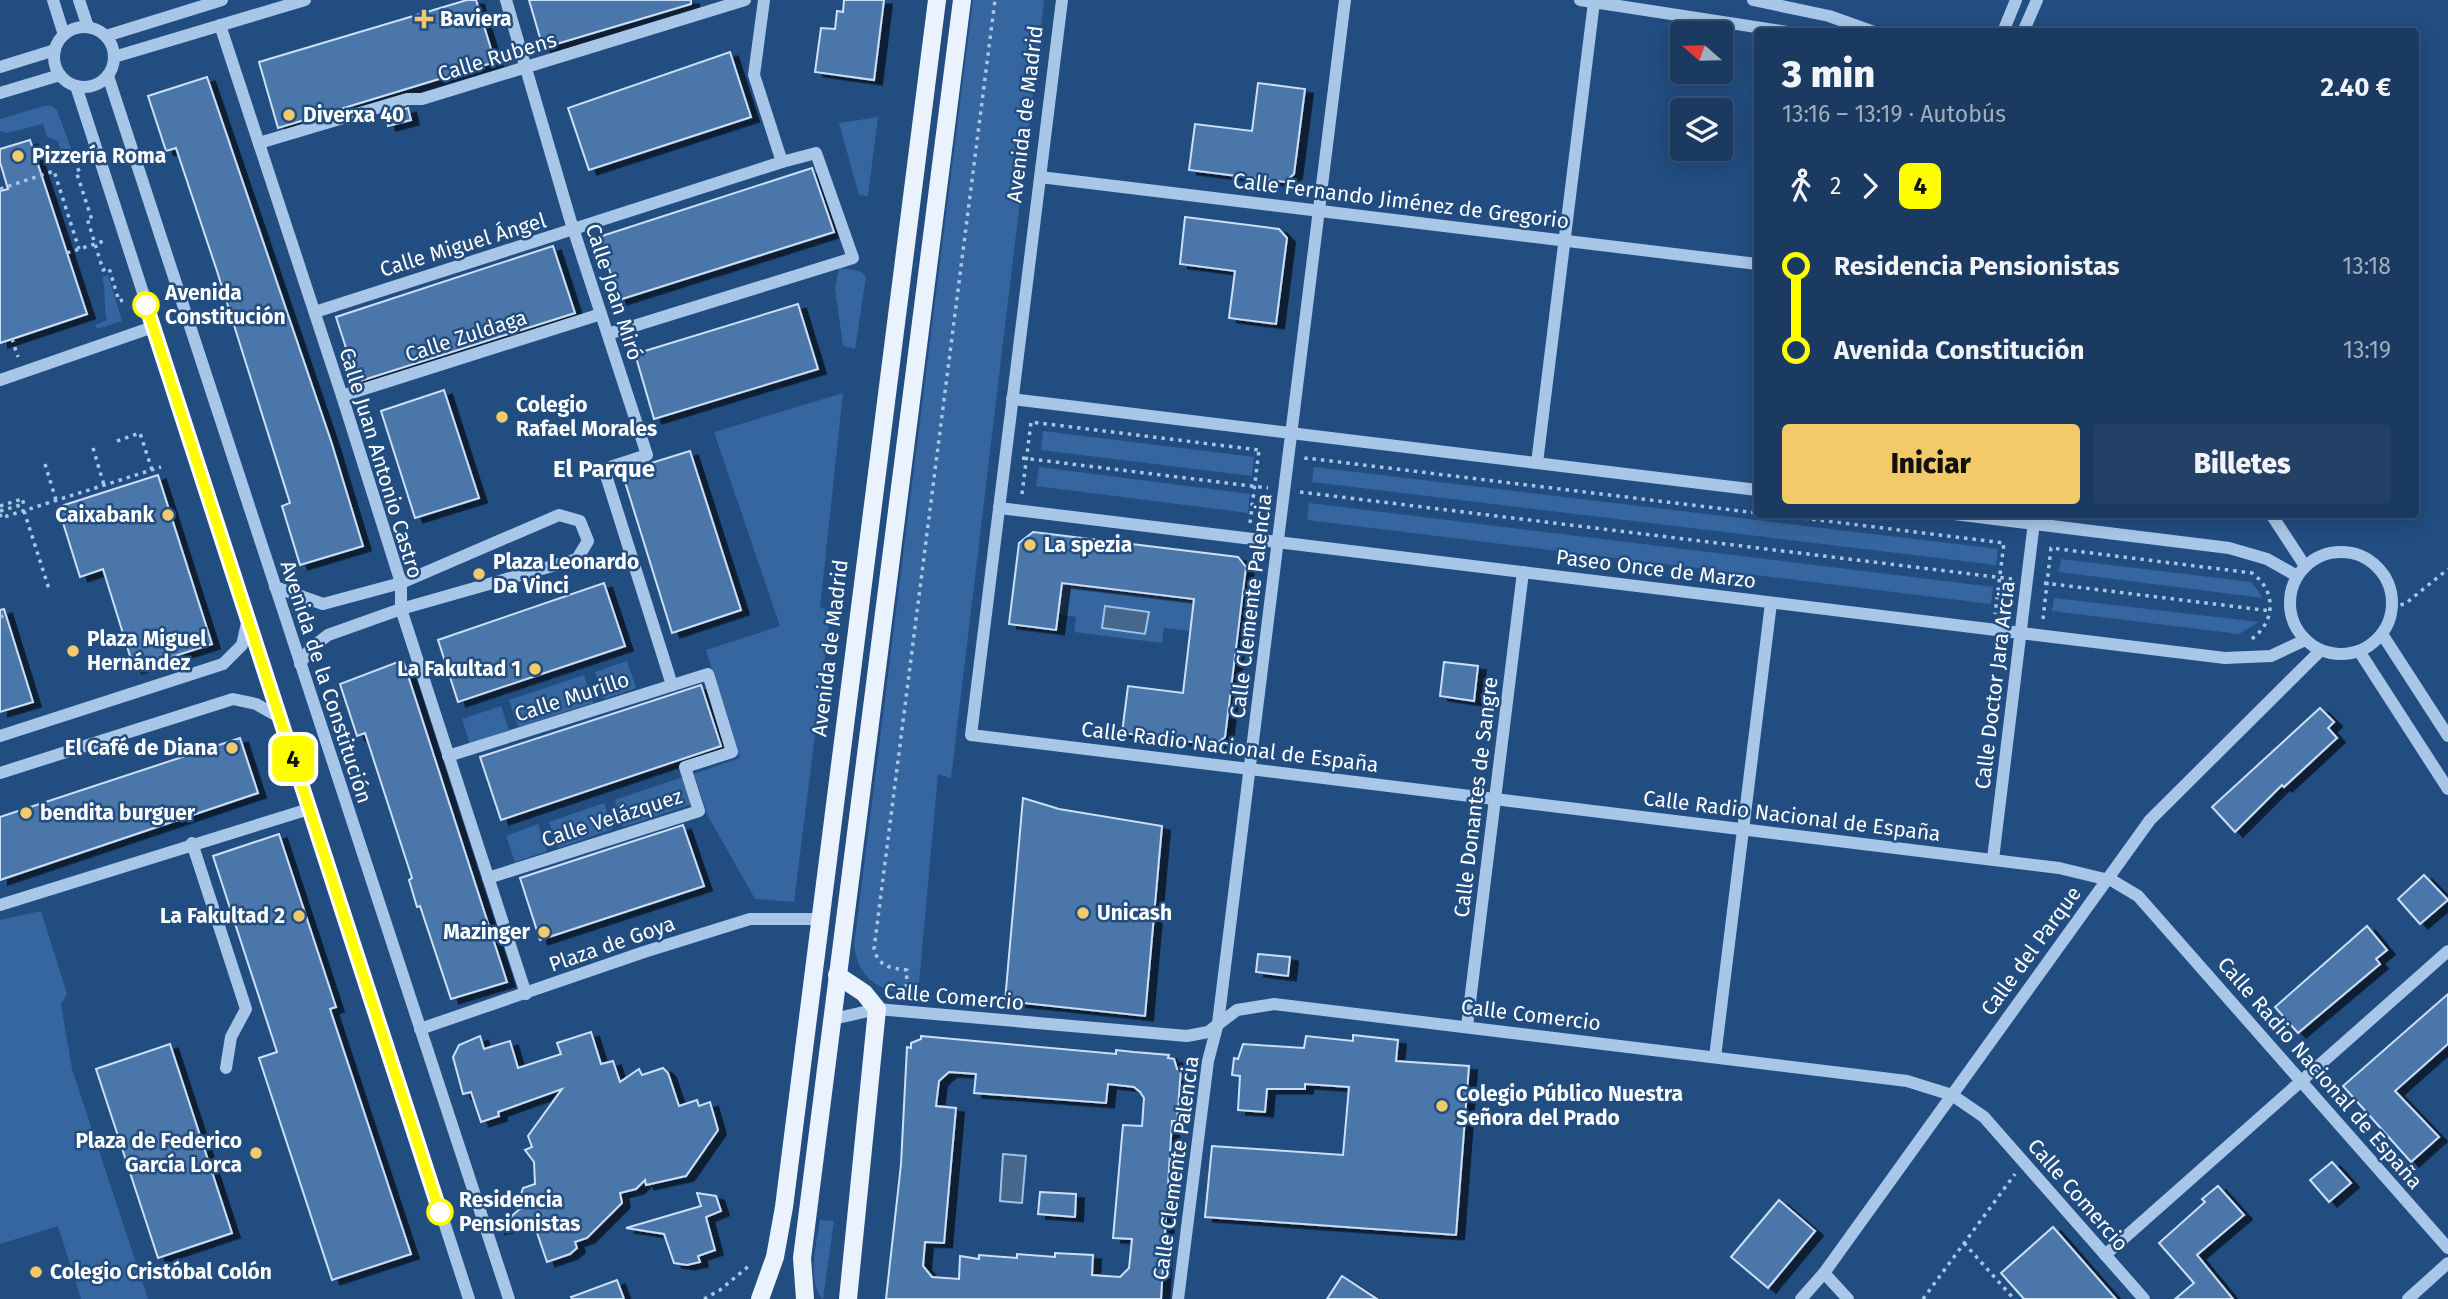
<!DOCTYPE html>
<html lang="es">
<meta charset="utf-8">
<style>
:root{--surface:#1a3a61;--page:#234167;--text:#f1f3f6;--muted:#9fadbd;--line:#385476;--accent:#f3ca6a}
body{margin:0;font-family:"Fira Sans",sans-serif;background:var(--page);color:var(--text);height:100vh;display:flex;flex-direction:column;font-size:26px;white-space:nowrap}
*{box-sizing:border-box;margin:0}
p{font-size:23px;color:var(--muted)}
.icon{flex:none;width:38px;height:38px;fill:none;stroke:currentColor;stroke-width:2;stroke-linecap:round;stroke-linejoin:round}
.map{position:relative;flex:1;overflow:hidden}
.drawer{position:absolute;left:1754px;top:28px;width:665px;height:490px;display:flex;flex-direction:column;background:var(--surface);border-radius:7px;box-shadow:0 4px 18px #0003,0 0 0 2px var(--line)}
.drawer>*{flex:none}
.badge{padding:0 14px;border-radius:10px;font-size:24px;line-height:46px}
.needle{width:46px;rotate:290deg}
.fabs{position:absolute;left:1670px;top:21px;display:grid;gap:14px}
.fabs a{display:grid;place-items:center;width:63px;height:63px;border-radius:7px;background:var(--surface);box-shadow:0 4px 18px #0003,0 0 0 2px var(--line);font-size:35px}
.map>.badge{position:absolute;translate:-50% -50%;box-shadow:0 0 0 4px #fff}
.legs{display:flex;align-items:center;gap:10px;height:77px;padding:0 28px;font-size:23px}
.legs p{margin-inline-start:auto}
.headline{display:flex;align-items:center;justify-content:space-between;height:119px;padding:0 28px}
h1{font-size:38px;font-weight:800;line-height:52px}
.primary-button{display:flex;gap:14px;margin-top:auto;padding:14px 28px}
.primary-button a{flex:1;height:80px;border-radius:7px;background:var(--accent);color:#111;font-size:28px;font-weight:800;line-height:80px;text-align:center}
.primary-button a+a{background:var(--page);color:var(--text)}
ul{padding:0 28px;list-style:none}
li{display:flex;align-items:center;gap:24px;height:84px;font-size:26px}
li i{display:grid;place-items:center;width:10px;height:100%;margin:0 9px;background:currentColor}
li i::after{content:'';width:18px;height:18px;margin:-9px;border:5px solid;border-radius:50%;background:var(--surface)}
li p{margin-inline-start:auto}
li:first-child i{background:linear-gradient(#0000 50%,currentColor 0)}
li:last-child i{background:linear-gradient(currentColor 50%,#0000 0)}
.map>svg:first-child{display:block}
.green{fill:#36669f}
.water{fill:#46668b;stroke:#9cc1e8;stroke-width:2}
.building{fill:#4b76aa;stroke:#ccdff6;stroke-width:2;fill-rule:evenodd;filter:url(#shadow)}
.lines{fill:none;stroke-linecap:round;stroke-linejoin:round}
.path{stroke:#a8c6e7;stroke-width:3.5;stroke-dasharray:3.5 5;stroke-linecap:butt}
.minor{stroke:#a8c6e7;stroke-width:12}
.major{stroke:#eaf2fd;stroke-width:18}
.line-1-casing{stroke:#fff;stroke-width:16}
.line-1{stroke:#ff0;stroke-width:10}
.poi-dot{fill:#f3ca6a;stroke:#224d81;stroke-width:2.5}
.stop-1-dot{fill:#fff;stroke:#ff0;stroke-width:3.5}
.labels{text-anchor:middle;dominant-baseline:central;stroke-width:5;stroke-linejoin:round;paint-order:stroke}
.poi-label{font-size:21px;font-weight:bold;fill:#fff;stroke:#224d81;text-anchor:start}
.street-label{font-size:21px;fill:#fff;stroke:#224d81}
.stop-label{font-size:21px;font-weight:bold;fill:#fff;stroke:#224d81;text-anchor:start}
.quarter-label{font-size:24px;font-weight:bold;fill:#fff;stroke:#224d81}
</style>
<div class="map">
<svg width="2448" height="1299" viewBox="0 0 2448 1299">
<defs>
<filter id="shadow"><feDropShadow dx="8" dy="4.5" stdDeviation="0" flood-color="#0009"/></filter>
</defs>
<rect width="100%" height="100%" fill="#224d81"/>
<!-- green -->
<g class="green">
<path d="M973,0H1044L951,778L938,774L918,994C884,993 859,983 854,945Z"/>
<polygon points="44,106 52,106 57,110 73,154 61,153 58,141 47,137 43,124 6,133 0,131 0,119"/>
<polygon points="878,117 868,196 859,195 839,123"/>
<polygon points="839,268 860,271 866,277 855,349 843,346 835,289"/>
<path d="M108,275L122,321L97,329L95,325L107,320C103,306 107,295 102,277Z"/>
<polygon points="843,393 820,608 825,609 830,617 794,902 755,899 708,816 694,774 740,758 706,650 780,626 714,432"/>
<polygon points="1043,431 1254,457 1252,476 1041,450"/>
<polygon points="1039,467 1250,494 1248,513 1036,486"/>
<polygon points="1314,467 1998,549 1996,565 1312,482"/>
<polygon points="1309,503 1993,587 1991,604 1307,520"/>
<polygon points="1124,543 1143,545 1138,592 1194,599 1191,631 1164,628 1162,643 1074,632 1076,617 1058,614 1062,583 1119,590"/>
<polygon points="2061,559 2251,582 2263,598 2059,572"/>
<polygon points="2054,598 2259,622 2239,634 2052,611"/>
<polygon points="627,661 636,688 604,699 595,672"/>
<polygon points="584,675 593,703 518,727 509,700"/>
<polygon points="501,706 509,730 470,744 462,719"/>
<polygon points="683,777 692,804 623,827 615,800"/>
<polygon points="604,803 613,829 558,848 549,822"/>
<polygon points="538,824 547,851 515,862 506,836"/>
<polygon points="41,911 67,994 61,1004 72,1069 148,1299 81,1299 58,1226 0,1244 0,920"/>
<path d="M820,1220L834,1221L823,1299C806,1281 817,1242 820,1220Z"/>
</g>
<!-- water -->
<g class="water">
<polygon points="1105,606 1149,612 1145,634 1102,628"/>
<polygon points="1003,1154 1026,1156 1022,1203 1000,1201"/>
</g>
<!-- building -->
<g class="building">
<polygon points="467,0 476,0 495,62 278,128 259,62"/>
<polygon points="529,0 691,0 691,4 543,48"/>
<polygon points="844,0 884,0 874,80 815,72 821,28 835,29 837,11 843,12"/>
<polygon points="730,52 751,117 589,170 568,108"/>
<polygon points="207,77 331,441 363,546 300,565 282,506 290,503 216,268 176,148 166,151 148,96"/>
<polygon points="1258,83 1305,89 1294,174 1285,182 1189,170 1195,124 1252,131"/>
<polygon points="408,108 411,120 388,126 385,115"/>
<polygon points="30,140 87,314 0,343 0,191 8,189 0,162 0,149"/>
<polygon points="812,168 834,232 619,300 599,237"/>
<polygon points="1185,217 1279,229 1287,238 1276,324 1229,318 1235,271 1180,264"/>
<polygon points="553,246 575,313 357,382 336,317"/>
<polygon points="798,304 818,369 654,419 635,354"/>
<polygon points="444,390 479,498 415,518 381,411"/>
<polygon points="690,451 741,610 672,633 622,472"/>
<polygon points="158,475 212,644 134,669 103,569 80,577 58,507"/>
<polygon points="1033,532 1238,557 1246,567 1225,737 1215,745 1122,733 1128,686 1183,693 1194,599 1062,583 1056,630 1009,624 1019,543"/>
<polygon points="604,583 625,646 458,702 438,640"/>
<polygon points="4,609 33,702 0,712 0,610"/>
<polygon points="403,660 507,982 451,999 420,906 417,907 409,880 412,878 365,733 357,736 340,684"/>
<polygon points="1444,662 1478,666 1474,701 1440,696"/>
<polygon points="701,685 721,746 501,820 480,757"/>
<polygon points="2320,708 2334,722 2328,728 2337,738 2284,787 2282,785 2235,832 2212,807"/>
<polygon points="240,738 258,793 0,880 0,817"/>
<polygon points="1023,798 1059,809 1162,826 1145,1016 1005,1001"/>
<polygon points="683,825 704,886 540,940 520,878"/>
<polygon points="279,834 336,1007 330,1009 411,1254 332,1280 259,1058 277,1052 213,856"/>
<polygon points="2424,875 2448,900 2420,924 2398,899"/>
<polygon points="2367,926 2387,950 2376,959 2380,964 2298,1033 2275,1007"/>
<polygon points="1258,954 1290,957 1288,976 1256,972"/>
<polygon points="2448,994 2448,1044 2395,1091 2439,1137 2411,1162 2343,1086"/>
<polygon points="591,1032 601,1064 613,1061 620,1082 639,1069 642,1075 663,1068 668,1073 679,1106 697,1100 699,1106 710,1102 718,1130 686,1176 646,1185 645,1180 636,1189 620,1193 622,1203 587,1238 575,1242 577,1248 570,1254 547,1262 533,1221 496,1230 522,1207 519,1200 523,1188 535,1184 534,1162 525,1150 532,1147 528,1136 562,1089 498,1112 499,1116 481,1122 471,1092 463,1094 453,1057 459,1045 480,1036 484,1049 510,1041 518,1068 561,1054 557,1043"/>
<polygon points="1353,1035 1398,1040 1396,1061 1469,1066 1456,1235 1205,1217 1212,1146 1343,1155 1349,1087 1305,1084 1305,1089 1267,1089 1265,1112 1238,1110 1240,1076 1232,1075 1234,1058 1238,1059 1243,1044 1304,1048 1306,1036 1353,1041"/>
<path d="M921,1036L1116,1054V1050L1134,1052L1169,1055L1168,1058L1174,1059L1177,1069H1181L1177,1121H1172L1161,1299H886L901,1164L907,1047L911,1048V1043L921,1039ZM949,1072L976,1074L974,1093L1106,1103L1108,1084L1134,1087L1140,1092L1144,1098L1142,1126L1123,1125L1113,1238L1132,1239L1129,1268L1120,1277L1092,1275L1093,1255L1055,1253V1257L1017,1254V1258L979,1255V1259L960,1256L959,1279L932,1277L923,1266L925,1242L944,1243L956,1108L936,1106L939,1081Z"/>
<polygon points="170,1044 232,1233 158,1258 96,1069"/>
<polygon points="2332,1162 2351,1183 2329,1202 2310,1180"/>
<polygon points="2218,1186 2244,1215 2197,1255 2233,1299 2175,1299 2194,1283 2159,1243 2205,1202 2202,1199"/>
<polygon points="1040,1192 1076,1194 1075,1217 1038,1214"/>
<polygon points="697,1193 716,1196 721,1211 706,1217 715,1250 698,1256 700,1262 687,1265 674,1263 664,1234 626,1228 701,1206"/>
<polygon points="1779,1200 1815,1231 1768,1288 1731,1257"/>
<polygon points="2053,1227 2116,1299 2024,1299 2001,1273"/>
<polygon points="1342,1276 1377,1299 1327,1299"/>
<polygon points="617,1280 624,1299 572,1299 571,1297"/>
</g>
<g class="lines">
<!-- path -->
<g class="path">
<polyline points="80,169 76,171 91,217 87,218 103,270 109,268 119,301 123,300"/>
<polyline points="0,189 54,171 79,249"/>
<polyline points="67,253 104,241"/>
<polyline points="12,339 18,357"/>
<polyline points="117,441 140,433 152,470"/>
<polyline points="93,448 104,485"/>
<polyline points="1022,458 1268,488"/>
<polyline points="1306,460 1306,458 1757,513"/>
<polyline points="45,464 56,500"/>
<polyline points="1300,492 2012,579"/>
<polyline points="1022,494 1031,422 1259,450"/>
<polyline points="0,506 22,499"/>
<polyline points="0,511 24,504 22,499"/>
<polyline points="24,511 49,589"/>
<polyline points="0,514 1,518 161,467"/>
<polyline points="1770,514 2004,543 1995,614"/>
<polyline points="1250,523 1259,450"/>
<polyline points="2044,583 2271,611"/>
<polyline points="2392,606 2405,604 2448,569"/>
<polyline points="0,617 8,614"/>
<path d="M2043,619L2051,548L2252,573C2277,591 2276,623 2250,640"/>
<path d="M906,996L907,970C890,968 879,967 874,949L995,0"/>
<polyline points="1964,1243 2014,1299"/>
<polyline points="704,1299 720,1290 750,1265"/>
<polyline points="1923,1299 2015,1174"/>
</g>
<!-- minor -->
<g class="minor">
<polyline points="53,0 64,35"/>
<polyline points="79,0 88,27"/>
<polyline points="506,0 570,219 647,455 604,469 672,685"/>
<polyline points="1062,0 971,735 2059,868 2113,881 2138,896 2448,1248"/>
<polyline points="1580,0 1788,32"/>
<polyline points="1753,0 1829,16 1874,32"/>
<polyline points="220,25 342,396 401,583 401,609 526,994"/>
<circle cx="84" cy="57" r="30"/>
<polyline points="2003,32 2016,0"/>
<polyline points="2023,32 2037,0"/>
<polyline points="106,36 222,0"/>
<polyline points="114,57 305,0"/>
<polyline points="0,67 55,50"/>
<polyline points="108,76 509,1299"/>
<polyline points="76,86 469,1299"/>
<polyline points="0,93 60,75"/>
<polyline points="259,143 407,99 422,99 745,0"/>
<polyline points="1040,177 1757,264"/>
<polyline points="315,312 782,162"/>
<polyline points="608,334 853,258 816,153 782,162 754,75 764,0"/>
<polyline points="0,380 153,327"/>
<polyline points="342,396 601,314"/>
<polyline points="1012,399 1757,490"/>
<polyline points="1537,463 1594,2"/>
<polyline points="999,508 2225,658 2271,656 2305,640"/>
<polyline points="1954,514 2229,548 2267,559 2297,576"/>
<polyline points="2271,514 2305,566"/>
<circle cx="2341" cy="603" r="51"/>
<polyline points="275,587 323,604 401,583 559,515 580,521 588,541 577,559 401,609 328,635 310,649 300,664"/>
<polyline points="2382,634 2448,736"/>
<polyline points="2359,651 2448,789"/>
<polyline points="0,736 223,664 242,645 247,623"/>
<polyline points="448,756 708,674 732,752 685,767 699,811 488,878"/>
<polyline points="0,773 233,699 256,704 279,717"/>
<polyline points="192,843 246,1009 231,1037 226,1068"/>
<polyline points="1993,859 2035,514"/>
<polyline points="0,905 309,809"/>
<polyline points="833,1019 877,1009 1187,1036 1208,1032 1237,1010 1274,1004 1907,1081 1952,1095 1984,1117 2144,1299"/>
<polyline points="1467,1026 1523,572"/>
<polyline points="420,1029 644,952 750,919 820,919"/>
<polyline points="1715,1057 1771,603"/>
<polyline points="2105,1255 2448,951"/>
<polyline points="1824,1273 1848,1299"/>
<polyline points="1178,1299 1208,1061 1218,1023 1345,0"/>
<polyline points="1801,1299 1824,1273 2150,820 2321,650"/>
<polyline points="2408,1299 2448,1263"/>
</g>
<!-- major -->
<g class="major">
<polyline points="837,975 864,993 877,1009 848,1299"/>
<polyline points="760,1299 775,1257 784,1207 937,0"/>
<polyline points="805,1299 802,1258 962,0"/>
</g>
</g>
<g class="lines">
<defs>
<polyline id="line-1" points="146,305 440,1212"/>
</defs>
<!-- line-1 casing -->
<use href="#line-1" class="line-1-casing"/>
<!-- line-1 -->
<use href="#line-1" class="line-1"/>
</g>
<!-- markers -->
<g class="poi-dot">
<path d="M420.5 8.5h7v7h7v7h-7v7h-7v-7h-7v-7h7z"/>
<circle cx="289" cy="115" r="7"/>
<circle cx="18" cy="156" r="7"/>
<circle cx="502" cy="417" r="7"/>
<circle cx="168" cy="515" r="7"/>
<circle cx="1030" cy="545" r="7"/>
<circle cx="479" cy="574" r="7"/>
<circle cx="73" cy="651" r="7"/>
<circle cx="535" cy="669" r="7"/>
<circle cx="232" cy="748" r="7"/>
<circle cx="26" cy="813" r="7"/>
<circle cx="1083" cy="913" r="7"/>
<circle cx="299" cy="916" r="7"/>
<circle cx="544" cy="932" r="7"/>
<circle cx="1442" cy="1106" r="7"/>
<circle cx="256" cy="1153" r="7"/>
<circle cx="36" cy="1272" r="7"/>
</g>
<g class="stop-1-dot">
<circle cx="146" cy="305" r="12"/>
<circle cx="440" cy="1212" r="12"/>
</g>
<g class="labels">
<!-- poi labels -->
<g class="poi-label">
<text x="440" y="19">Baviera</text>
<text x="303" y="115">Diverxa 40</text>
<text x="32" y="156">Pizzería Roma</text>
<text x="516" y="405">Colegio<tspan x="516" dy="24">Rafael Morales</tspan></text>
<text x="154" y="515" text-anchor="end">Caixabank</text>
<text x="1044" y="545">La spezia</text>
<text x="493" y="562">Plaza Leonardo<tspan x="493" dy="24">Da Vinci</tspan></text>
<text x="87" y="639">Plaza Miguel<tspan x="87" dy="24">Hernández</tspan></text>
<text x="521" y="669" text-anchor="end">La Fakultad 1</text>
<text x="218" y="748" text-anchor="end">El Café de Diana</text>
<text x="40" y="813">bendita burguer</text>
<text x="1097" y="913">Unicash</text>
<text x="285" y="916" text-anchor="end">La Fakultad 2</text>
<text x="530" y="932" text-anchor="end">Mazinger</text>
<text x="1456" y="1094">Colegio Público Nuestra<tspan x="1456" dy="24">Señora del Prado</tspan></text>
<text x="242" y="1141" text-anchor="end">Plaza de Federico<tspan x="242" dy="24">García Lorca</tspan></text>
<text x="50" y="1272">Colegio Cristóbal Colón</text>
</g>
<!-- street labels -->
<g class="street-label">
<text transform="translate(497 57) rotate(-17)">Calle Rubens</text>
<text transform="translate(1025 114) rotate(-83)">Avenida de Madrid</text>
<text transform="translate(1401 201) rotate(7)">Calle Fernando Jiménez de Gregorio</text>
<text transform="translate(463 245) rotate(-17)">Calle Miguel Ángel</text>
<text transform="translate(614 292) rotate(72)">Calle Joan Miró</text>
<text transform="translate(466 336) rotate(-18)">Calle Zuldaga</text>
<text transform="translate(381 463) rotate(73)">Calle Juan Antonio Castro</text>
<text transform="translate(1656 569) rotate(7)">Paseo Once de Marzo</text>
<text transform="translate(1251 606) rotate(-83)">Calle Clemente Palencia</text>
<text transform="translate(830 648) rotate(-83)">Avenida de Madrid</text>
<text transform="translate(326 682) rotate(72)">Avenida de la Constitución</text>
<text transform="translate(1995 685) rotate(-83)">Calle Doctor Jara Arcia</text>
<text transform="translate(572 697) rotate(-18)">Calle Murillo</text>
<text transform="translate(1230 747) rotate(7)">Calle Radio Nacional de España</text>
<text transform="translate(1476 797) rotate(-83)">Calle Donantes de Sangre</text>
<text transform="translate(1792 816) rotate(7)">Calle Radio Nacional de España</text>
<text transform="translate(612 818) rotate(-18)">Calle Velázquez</text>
<text transform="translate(612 944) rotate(-19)">Plaza de Goya</text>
<text transform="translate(2031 951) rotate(-54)">Calle del Parque</text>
<text transform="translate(954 997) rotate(5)">Calle Comercio</text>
<text transform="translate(1531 1015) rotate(7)">Calle Comercio</text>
<text transform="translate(2320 1073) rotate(49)">Calle Radio Nacional de España</text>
<text transform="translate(1176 1168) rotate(-82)">Calle Clemente Palencia</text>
<text transform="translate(2078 1195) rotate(49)">Calle Comercio</text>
</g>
<!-- stop labels -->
<g class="stop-label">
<text x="165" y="293">Avenida<tspan x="165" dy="24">Constitución</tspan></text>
<text x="459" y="1200">Residencia<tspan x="459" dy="24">Pensionistas</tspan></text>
</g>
<!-- quarter labels -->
<g class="quarter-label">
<text x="604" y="469">El Parque</text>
</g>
</g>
</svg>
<div class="fabs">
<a><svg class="needle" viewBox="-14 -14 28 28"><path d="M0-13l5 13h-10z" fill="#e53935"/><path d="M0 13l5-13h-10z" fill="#9fadbd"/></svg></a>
<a><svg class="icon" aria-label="layers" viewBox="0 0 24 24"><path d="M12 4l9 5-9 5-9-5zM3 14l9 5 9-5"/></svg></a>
</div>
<b class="badge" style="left:293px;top:759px;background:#ff0;color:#111">4</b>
<section class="drawer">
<div class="headline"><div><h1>3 min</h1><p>13:16 – 13:19 · Autobús</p></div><b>2.40 €</b></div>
<div class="legs"><svg class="icon" aria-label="walk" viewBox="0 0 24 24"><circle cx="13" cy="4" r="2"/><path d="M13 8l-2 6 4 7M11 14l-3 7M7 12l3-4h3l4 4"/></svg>2<svg class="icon" aria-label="forward" viewBox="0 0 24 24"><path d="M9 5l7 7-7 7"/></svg><b class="badge" style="background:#ff0;color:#111">4</b></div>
<ul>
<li><i style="color:#ff0"></i><b>Residencia Pensionistas</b><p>13:18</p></li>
<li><i style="color:#ff0"></i><b>Avenida Constitución</b><p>13:19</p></li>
</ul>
<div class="primary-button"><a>Iniciar</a><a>Billetes</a></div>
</section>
</div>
